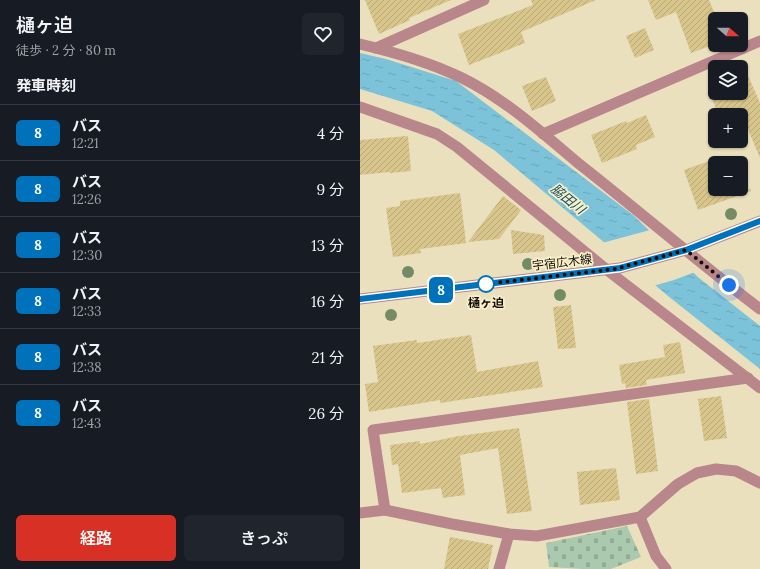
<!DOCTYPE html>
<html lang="ja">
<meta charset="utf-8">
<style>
:root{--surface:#171b24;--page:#20242c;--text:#f1f3f6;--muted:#9ea1a6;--line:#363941;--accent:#d93025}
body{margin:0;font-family:Lora,"Noto Sans JP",serif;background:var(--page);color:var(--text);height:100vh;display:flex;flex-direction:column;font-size:15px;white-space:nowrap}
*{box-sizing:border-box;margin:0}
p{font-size:13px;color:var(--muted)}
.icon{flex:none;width:22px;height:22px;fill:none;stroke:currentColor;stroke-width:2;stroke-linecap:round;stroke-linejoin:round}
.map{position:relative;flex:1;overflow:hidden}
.side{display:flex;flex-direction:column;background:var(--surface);width:360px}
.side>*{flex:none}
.badge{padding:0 8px;border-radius:6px;font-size:14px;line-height:26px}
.needle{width:26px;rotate:110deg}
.buttons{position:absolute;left:348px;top:12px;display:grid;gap:8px}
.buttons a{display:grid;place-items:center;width:40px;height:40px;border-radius:6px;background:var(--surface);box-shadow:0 1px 3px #0004;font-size:20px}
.you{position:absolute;width:20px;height:20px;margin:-10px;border:3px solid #fff;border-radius:50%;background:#1a73e8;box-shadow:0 0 0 6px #1a73e833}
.map>.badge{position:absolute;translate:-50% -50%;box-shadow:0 0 0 2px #fff}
h2{padding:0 16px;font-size:15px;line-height:36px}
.round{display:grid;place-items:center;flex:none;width:42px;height:42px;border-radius:6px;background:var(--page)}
.overview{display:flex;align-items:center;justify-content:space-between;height:68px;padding:0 16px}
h1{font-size:19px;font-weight:600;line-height:30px}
.button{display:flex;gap:8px;margin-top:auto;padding:8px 16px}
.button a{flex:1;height:46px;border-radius:6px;background:var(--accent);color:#fff;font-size:16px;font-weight:600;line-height:46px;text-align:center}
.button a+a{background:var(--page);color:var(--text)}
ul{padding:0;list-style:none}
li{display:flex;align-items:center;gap:12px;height:56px;padding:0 16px;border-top:1px solid var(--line)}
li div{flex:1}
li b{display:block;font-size:15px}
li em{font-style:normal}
li .badge{min-width:44px;font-weight:700;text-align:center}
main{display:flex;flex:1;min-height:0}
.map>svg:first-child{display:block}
.cemetery{fill:url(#cemetery-stones)}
.water{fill:url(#water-ripples)}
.pier{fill:#ebe0be}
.building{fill:url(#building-hatch)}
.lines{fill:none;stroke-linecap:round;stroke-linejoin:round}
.minor{stroke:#b8868b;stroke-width:11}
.tertiary{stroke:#b8868b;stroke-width:11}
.tree{fill:#748b65}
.line-casing{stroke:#fff;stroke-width:9}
.line{stroke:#0072bc;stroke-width:6}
.walk{stroke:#110d03;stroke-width:4;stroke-dasharray:0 7.2}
.stop-dot{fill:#fff;stroke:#0072bc;stroke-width:2}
.labels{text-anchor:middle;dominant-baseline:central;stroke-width:3.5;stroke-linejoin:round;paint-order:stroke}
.street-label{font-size:12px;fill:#110d03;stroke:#f8eeca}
.stop-label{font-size:12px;font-weight:bold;fill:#110d03;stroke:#f8eeca}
.water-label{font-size:13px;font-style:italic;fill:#145061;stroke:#f8eeca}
</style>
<main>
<section class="side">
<div class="overview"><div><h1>樋ヶ迫</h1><p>徒歩 · 2 分 · 80 m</p></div><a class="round"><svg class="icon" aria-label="heart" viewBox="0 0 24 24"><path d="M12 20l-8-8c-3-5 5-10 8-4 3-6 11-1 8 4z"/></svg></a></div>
<h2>発車時刻</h2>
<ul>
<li><span class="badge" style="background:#0072bc;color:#fff">8</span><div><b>バス</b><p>12:21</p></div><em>4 分</em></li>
<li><span class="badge" style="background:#0072bc;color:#fff">8</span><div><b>バス</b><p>12:26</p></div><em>9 分</em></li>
<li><span class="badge" style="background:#0072bc;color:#fff">8</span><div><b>バス</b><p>12:30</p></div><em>13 分</em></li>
<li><span class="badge" style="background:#0072bc;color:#fff">8</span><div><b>バス</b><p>12:33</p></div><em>16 分</em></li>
<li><span class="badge" style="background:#0072bc;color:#fff">8</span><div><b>バス</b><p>12:38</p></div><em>21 分</em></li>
<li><span class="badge" style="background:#0072bc;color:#fff">8</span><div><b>バス</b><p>12:43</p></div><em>26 分</em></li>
</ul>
<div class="button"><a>経路</a><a>きっぷ</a></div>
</section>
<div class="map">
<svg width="400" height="569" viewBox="0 0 400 569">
<defs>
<pattern id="cemetery-stones" width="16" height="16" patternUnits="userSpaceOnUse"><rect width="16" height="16" fill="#abc9ae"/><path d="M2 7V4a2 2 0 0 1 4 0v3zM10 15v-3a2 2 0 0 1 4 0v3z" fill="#92ab94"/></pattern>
<pattern id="water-ripples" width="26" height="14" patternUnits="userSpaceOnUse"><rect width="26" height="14" fill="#7cc3da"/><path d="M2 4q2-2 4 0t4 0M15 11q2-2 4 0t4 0" fill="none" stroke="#6aa6b9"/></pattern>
<pattern id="building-hatch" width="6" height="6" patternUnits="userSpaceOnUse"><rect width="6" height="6" fill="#d7c58b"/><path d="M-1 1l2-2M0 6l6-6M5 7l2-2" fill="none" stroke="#b8a876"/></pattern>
</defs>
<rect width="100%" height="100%" fill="#ebe0be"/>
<!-- cemetery -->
<polygon class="cemetery" points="267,526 281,557 251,569 223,569 189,567 186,543"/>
<!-- water -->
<polygon class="water" points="0,53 26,59 96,81 273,215 339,278 400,326 400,369 308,296 134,150 72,111 0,89"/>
<!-- pier -->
<polygon class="pier" points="290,230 297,236 335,272 314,280 293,286 242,243"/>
<!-- building -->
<g class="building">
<polygon points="5,0 91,0 49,18 50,20 19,34"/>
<polygon points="171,0 236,0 161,32 165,43 109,65 98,34 173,5"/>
<polygon points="288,0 349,0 355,14 355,44 331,53 316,12 296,20"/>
<polygon points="285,28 294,50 275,58 266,36"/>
<polygon points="387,73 400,103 400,158 382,115 359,115 348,90 355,86 355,93 381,93 381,75"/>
<polygon points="186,77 196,101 172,111 162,86"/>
<polygon points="286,115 295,137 276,145 277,149 242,163 231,135 266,121 267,123"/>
<polygon points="48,136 51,171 30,173 29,172 0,175 0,140"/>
<polygon points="352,160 355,169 355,189 391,189 391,191 338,210 324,170"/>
<polygon points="100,193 106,243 60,249 61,253 33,257 26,208 40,206 40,201"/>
<polygon points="143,196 161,210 139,239 108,242"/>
<polygon points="151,230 184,235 185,251 153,254"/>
<polygon points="211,305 216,348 198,349 193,307"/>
<polygon points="111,335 117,372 178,361 183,387 80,403 80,400 9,412 5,384 18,382 13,346 57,340 57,343"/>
<polygon points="320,342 325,373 286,380 287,385 266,388 265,383 262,384 259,365 305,357 303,345"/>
<polygon points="361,396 367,438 344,441 338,399"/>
<polygon points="289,399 298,471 276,474 267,402"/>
<polygon points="159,428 172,511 147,514 138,448 100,455 105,495 83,498 81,488 42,493 38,464 32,465 30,445 60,441 60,444 99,436"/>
<polygon points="256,468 260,500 220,505 217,472"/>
<polygon points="90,537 133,545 128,569 84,569"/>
</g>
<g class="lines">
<!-- minor -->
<g class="minor">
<path d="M0,44C34,52 69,62 100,77C144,98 181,132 218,163C279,211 338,262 400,309"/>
<polyline points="16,48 124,0"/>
<polyline points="0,107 77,134 97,147 247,270 400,388"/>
<polyline points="183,134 400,41"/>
<polyline points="25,510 13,430 388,378"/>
<polyline points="0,513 25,510 92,524 149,534 177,536 280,517 318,484 337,473 356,469 376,471 400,483"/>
<polyline points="280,517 296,556 306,569"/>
<polyline points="139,569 149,534"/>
</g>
<!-- tertiary -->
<polyline class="tertiary" points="0,299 260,268 326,250 400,221"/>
</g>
<!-- trees -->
<g class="tree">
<circle cx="371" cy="214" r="6"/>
<circle cx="168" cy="264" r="6"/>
<circle cx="48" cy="272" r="6"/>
<circle cx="200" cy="295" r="6"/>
<circle cx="31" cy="315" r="6"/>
</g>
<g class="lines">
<defs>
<polyline id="line" points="0,299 260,268 326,250 400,221"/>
</defs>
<!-- line casing -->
<use href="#line" class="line-casing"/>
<!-- line -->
<use href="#line" class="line"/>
<!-- walk -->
<polyline class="walk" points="126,284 255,269 326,250 369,285"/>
</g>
<!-- markers -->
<circle class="stop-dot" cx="126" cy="284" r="8"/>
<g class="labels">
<!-- street labels -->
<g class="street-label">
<text transform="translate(202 262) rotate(-7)">宇宿広木線</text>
</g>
<!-- stop labels -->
<g class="stop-label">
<text x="126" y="302">樋ヶ迫</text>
</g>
<!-- water labels -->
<g class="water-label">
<text transform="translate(208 199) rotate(39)">脇田川</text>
</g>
</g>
</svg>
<div class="buttons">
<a><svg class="needle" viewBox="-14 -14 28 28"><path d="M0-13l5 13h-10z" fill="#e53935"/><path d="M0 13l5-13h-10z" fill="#9ea1a6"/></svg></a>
<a><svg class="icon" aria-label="layers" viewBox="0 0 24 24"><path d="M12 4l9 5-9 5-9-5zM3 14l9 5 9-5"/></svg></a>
<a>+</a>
<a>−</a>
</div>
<div class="you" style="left:369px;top:285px"></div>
<b class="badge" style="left:81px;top:290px;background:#0072bc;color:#fff">8</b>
</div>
</main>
